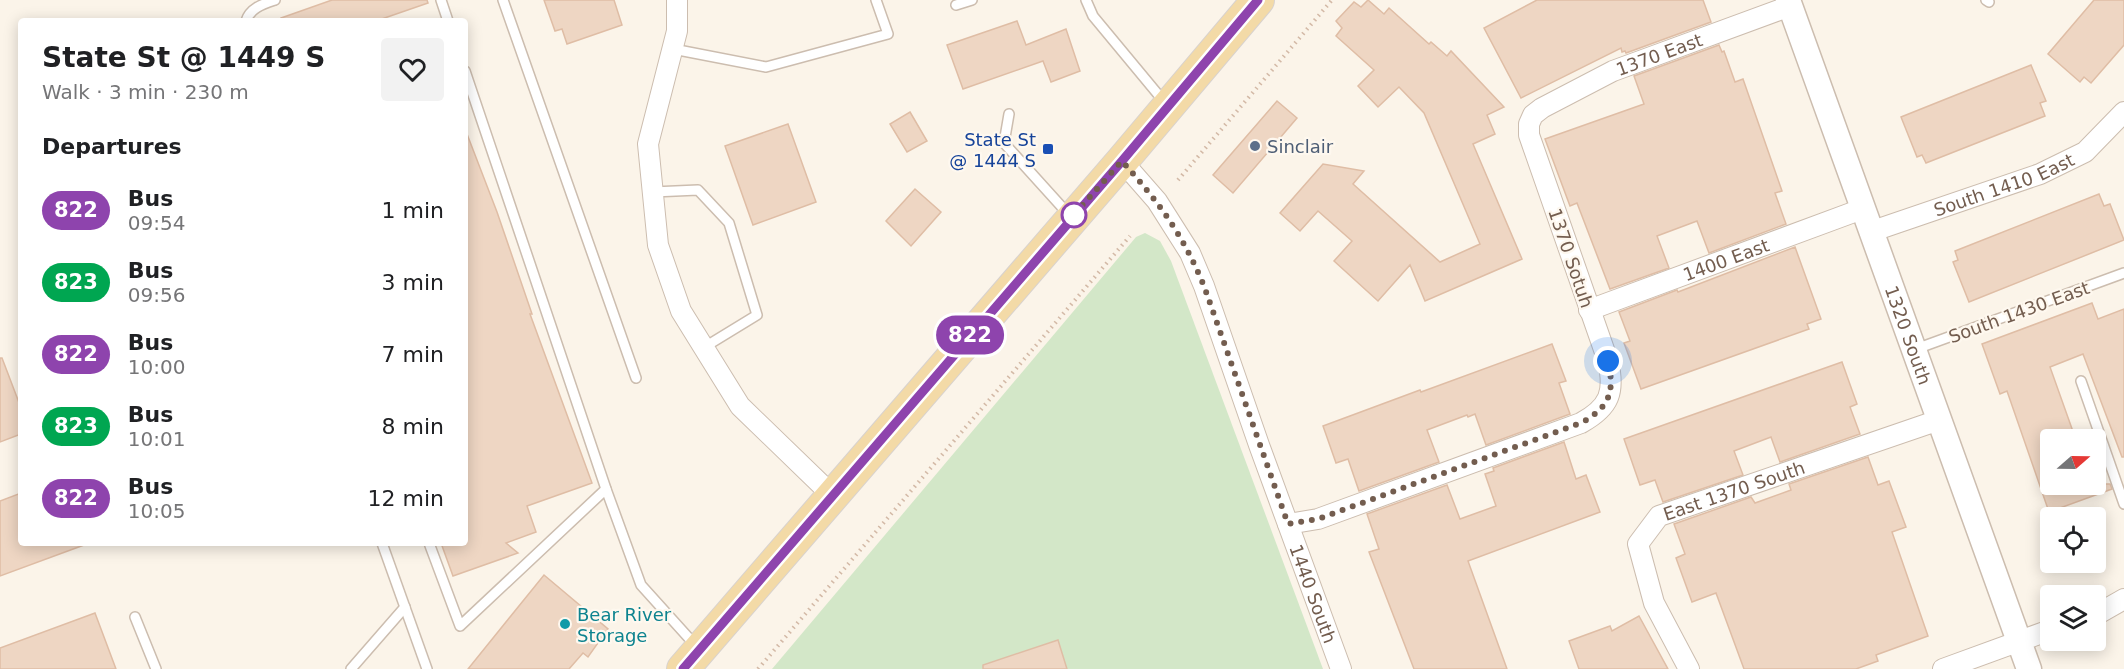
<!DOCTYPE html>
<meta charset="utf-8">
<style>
:root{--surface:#fff;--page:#f2f2f2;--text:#202124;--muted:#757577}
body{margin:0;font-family:"DejaVu Sans",sans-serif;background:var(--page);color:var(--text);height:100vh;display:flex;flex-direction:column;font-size:22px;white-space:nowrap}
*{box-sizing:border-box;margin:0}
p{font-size:20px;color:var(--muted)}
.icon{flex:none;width:33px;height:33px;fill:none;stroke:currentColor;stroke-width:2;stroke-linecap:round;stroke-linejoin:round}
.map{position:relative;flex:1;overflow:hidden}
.drawer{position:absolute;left:18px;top:18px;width:450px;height:528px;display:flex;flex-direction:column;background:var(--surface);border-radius:6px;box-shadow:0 3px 15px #0003}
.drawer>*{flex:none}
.badge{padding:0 12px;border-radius:20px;font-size:21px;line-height:39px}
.needle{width:39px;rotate:70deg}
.controls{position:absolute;left:2040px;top:429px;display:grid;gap:12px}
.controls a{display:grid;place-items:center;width:66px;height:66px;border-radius:6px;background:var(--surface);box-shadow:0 3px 15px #0003;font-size:30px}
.you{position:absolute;width:30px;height:30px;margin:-15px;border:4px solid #fff;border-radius:50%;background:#1a73e8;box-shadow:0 0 0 9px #1a73e833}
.map>.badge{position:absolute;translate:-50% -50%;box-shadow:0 0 0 3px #fff}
h2{padding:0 24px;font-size:22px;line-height:54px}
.round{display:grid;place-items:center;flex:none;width:63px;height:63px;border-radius:6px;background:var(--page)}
.headline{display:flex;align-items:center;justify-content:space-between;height:102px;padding:0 24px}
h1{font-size:28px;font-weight:700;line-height:45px}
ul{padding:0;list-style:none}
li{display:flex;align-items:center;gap:18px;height:72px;padding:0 24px}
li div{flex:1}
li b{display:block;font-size:22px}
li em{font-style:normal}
li .badge{min-width:66px;font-weight:700;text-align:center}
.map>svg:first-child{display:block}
.green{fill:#d3e7c8}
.building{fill:#eed6c3;stroke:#dfbda5;stroke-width:1.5}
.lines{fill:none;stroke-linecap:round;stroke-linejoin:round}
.service-casing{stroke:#ccbdaf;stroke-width:12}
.minor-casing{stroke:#ccbdaf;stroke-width:22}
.tertiary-casing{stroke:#ccbdaf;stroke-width:27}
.primary-casing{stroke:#d8d2ce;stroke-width:34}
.path{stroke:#d3b9a6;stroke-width:4;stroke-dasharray:1.5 4.5;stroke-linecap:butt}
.service{stroke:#fff;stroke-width:9}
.minor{stroke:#fff;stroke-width:20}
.tertiary{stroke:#fff;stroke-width:24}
.primary{stroke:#f3daa7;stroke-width:32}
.line-casing{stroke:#fff;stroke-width:14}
.line{stroke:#8e44ad;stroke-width:9}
.walk{stroke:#735d4f;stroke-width:6;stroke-dasharray:0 10.8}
.service-dot{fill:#5c6f8a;stroke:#fef8ef;stroke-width:2}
.transit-dot{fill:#1a4fb4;stroke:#fef8ef;stroke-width:2}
.stop-dot{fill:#fff;stroke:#8e44ad;stroke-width:3}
.culture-dot{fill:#0f9aa8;stroke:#fef8ef;stroke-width:2}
.labels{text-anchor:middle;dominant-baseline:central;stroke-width:4.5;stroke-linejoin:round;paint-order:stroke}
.street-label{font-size:18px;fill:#735d4f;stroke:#fef8ef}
.transit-label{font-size:18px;fill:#164399;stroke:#fef8ef;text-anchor:end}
.service-label{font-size:18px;fill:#4e5e75;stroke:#fef8ef;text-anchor:start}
.culture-label{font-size:18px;fill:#0d838f;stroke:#fef8ef;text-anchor:start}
</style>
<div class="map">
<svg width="2124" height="669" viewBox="0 0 2124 669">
<rect width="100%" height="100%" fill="#fbf4e9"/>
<!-- green -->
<polygon class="green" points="1145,233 1160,241 1171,261 1323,669 772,669 1136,237"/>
<!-- building -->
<g class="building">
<polygon points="332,0 427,0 428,3 376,21 282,21 281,18"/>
<polygon points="544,0 614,0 622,25 567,44 562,29 555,31"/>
<polygon points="1368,0 1384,14 1389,8 1429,44 1431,42 1447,56 1451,51 1504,107 1487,115 1495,134 1473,144 1522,259 1425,301 1410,265 1378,301 1334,261 1352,241 1318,211 1300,231 1280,213 1323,164 1364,171 1353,184 1440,262 1480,244 1424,113 1399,87 1378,107 1358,86 1374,70 1336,36 1342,28 1336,21 1354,2 1361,7"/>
<polygon points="1537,0 1703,0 1711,22 1626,53 1625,51 1622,52 1621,48 1521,98 1484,28"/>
<polygon points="2094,0 2124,0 2124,45 2091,83 2084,77 2080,82 2048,54"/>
<polygon points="1017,21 1026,45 1066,29 1080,71 1051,82 1043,61 963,89 947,45"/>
<polygon points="1719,45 1722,52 1724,51 1735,82 1743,79 1782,191 1775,193 1786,224 1709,253 1697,221 1657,236 1669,268 1610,289 1577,203 1570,206 1545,139 1644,104 1634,76"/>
<polygon points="2031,65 2046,101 2040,103 2045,116 1926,163 1922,155 1917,157 1901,117"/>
<polygon points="1277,101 1297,118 1233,193 1213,175"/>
<polygon points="910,112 927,141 907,152 890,124"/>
<polygon points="788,124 816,202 753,225 725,146"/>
<polygon points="465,134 467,134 497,212 532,314 530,314 592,483 527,506 536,532 506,543 518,553 453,576 441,543 465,543"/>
<polygon points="915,189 941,212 911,246 886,221"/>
<polygon points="2099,194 2104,206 2110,204 2124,240 1969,302 1953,262 1958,260 1955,251"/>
<polygon points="1795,247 1821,319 1807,324 1809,329 1641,389 1624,343 1630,341 1619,312 1677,290 1678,292"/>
<polygon points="2092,303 2098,319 2124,309 2124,457 2122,457 2083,354 2050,367 2076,440 2050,440 2050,484 2110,484 2112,489 2049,512 2007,391 2000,394 1982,344"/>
<polygon points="1552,344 1566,381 1559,383 1570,414 1486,445 1475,414 1468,417 1467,415 1427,430 1439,462 1359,491 1348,459 1336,463 1323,426 1420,390 1421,392"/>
<polygon points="0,358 2,358 21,408 21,434 0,442"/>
<polygon points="1842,362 1857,404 1850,407 1860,434 1780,462 1771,437 1734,451 1743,475 1663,502 1655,480 1640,485 1624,439"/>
<polygon points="1564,442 1576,479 1586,475 1600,512 1468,561 1507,669 1414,669 1369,552 1379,549 1367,514 1447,485 1460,519 1496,506 1485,474 1494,471 1493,468"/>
<polygon points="1868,457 1878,485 1889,481 1906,527 1892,532 1928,636 1876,655 1878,661 1856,669 1744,669 1716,593 1692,602 1676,558 1685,554 1674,524 1751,497 1755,503 1791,490 1789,484"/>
<polygon points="21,493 21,543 83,543 84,545 0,576 0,501"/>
<polygon points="544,575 608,629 588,657 583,653 569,669 468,669"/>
<polygon points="95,613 116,669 0,669 0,648"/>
<polygon points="1639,616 1668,669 1579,669 1569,641 1610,626 1612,631"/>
<polygon points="1058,640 1067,669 983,669 983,665"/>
</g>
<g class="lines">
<defs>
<g id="service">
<polyline points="441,0 448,21"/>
<polyline points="503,0 636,378"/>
<polyline points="1086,0 1093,16 1166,104"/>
<polyline points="1986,0 1989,2"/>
<polyline points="956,5 972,0"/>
<path d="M246,21C250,8 263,4 275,0"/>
<polyline points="673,49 766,67 888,34 876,0"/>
<polyline points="465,71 606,489 641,585 696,646"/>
<polyline points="1009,114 1004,143 1070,216"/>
<polyline points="653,192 698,190 729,223 757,315 703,348"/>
<polyline points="1916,349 2124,273"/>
<polyline points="2081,381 2124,504"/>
<polyline points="382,543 427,669"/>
<polyline points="429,543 460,626 606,489"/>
<polyline points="135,617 156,669"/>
<polyline points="351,669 405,607"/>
</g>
<g id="minor">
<polyline points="677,0 677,31 648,144 658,245 681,311 740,406 832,495"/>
<path id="s1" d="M1122,161L1157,201L1190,253L1204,286L1259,445L1341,669"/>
<path id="s2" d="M1870,232L2040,174L2085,152L2124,112"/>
<path id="s3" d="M1589,310L1862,209"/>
<path id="s4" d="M1288,524L1318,519L1581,423C1610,407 1615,392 1608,361L1529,135V124L1533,115L1542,108L1613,71L1790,6"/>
<polyline points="2096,615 2124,599"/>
<path id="s5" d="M1689,669L1654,603L1638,544L1659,516L1939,420"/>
<polyline points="1943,669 2050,630"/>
</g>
<g id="tertiary">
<path id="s6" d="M1788,0L2029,669"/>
</g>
<polyline id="primary" points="683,669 1122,161 1258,0"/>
</defs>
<!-- service casing -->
<use href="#service" class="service-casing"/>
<!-- minor casing -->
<use href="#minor" class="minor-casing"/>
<!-- tertiary casing -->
<use href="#tertiary" class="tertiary-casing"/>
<!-- primary casing -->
<use href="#primary" class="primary-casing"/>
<!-- path -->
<g class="path">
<polyline points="1178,180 1332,0"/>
<polyline points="758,669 1130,236"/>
</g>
<!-- service -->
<use href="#service" class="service"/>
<!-- minor -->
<use href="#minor" class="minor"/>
<!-- tertiary -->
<use href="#tertiary" class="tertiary"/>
<!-- primary -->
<use href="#primary" class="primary"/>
</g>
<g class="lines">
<defs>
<polyline id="line" points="683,669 1122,161 1258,0"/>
</defs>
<!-- line casing -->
<use href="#line" class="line-casing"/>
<!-- line -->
<use href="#line" class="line"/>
<!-- walk -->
<path class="walk" d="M1074,215L1071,218L1122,161C1160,204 1182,233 1204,286L1288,524L1318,519L1581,423C1610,407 1615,392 1608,361"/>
</g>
<!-- markers -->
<circle class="service-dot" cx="1255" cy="146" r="6"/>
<rect class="transit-dot" x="1042" y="143" width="12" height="12" rx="3"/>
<circle class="stop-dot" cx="1074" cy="215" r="12"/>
<circle class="culture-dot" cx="565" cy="624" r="6"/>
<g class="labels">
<!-- street labels -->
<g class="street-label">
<text stroke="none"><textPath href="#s4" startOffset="786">1370 East</textPath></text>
<text stroke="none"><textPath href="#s2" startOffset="142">South 1410 East</textPath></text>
<text transform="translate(1571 258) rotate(71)">1370 Sotuh</text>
<text stroke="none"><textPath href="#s3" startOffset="146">1400 East</textPath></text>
<text transform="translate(2019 312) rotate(-20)">South 1430 East</text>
<text stroke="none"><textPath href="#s6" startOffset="356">1320 South</textPath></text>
<text stroke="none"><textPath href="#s5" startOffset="250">East 1370 South</textPath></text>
<text stroke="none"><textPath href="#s1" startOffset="477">1440 South</textPath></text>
</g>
<!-- transit labels -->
<g class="transit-label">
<text x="1036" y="139">State St<tspan x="1036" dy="21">@ 1444 S</tspan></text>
</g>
<!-- service labels -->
<g class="service-label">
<text x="1267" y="146">Sinclair</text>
</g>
<!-- culture labels -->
<g class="culture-label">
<text x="577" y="614">Bear River<tspan x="577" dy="21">Storage</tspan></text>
</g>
</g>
</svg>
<div class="controls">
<a><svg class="needle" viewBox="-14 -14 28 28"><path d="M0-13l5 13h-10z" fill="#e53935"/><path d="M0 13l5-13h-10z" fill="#757577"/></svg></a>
<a><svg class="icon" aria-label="locate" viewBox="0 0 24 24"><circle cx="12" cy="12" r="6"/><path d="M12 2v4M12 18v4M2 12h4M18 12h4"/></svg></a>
<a><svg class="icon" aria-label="layers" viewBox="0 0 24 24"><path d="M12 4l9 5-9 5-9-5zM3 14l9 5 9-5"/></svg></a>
</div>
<div class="you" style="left:1608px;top:361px"></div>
<b class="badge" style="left:970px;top:335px;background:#8e44ad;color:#fff">822</b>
<section class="drawer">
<div class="headline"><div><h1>State St @ 1449 S</h1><p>Walk · 3 min · 230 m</p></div><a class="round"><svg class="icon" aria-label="heart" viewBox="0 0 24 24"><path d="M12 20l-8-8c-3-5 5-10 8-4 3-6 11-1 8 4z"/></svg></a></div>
<h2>Departures</h2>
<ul>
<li><span class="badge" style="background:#8e44ad;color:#fff">822</span><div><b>Bus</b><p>09:54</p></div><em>1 min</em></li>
<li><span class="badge" style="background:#00a651;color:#fff">823</span><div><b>Bus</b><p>09:56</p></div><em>3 min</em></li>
<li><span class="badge" style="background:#8e44ad;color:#fff">822</span><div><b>Bus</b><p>10:00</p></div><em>7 min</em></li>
<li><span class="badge" style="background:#00a651;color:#fff">823</span><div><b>Bus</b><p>10:01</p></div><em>8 min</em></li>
<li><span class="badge" style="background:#8e44ad;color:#fff">822</span><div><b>Bus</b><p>10:05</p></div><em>12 min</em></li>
</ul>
</section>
</div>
